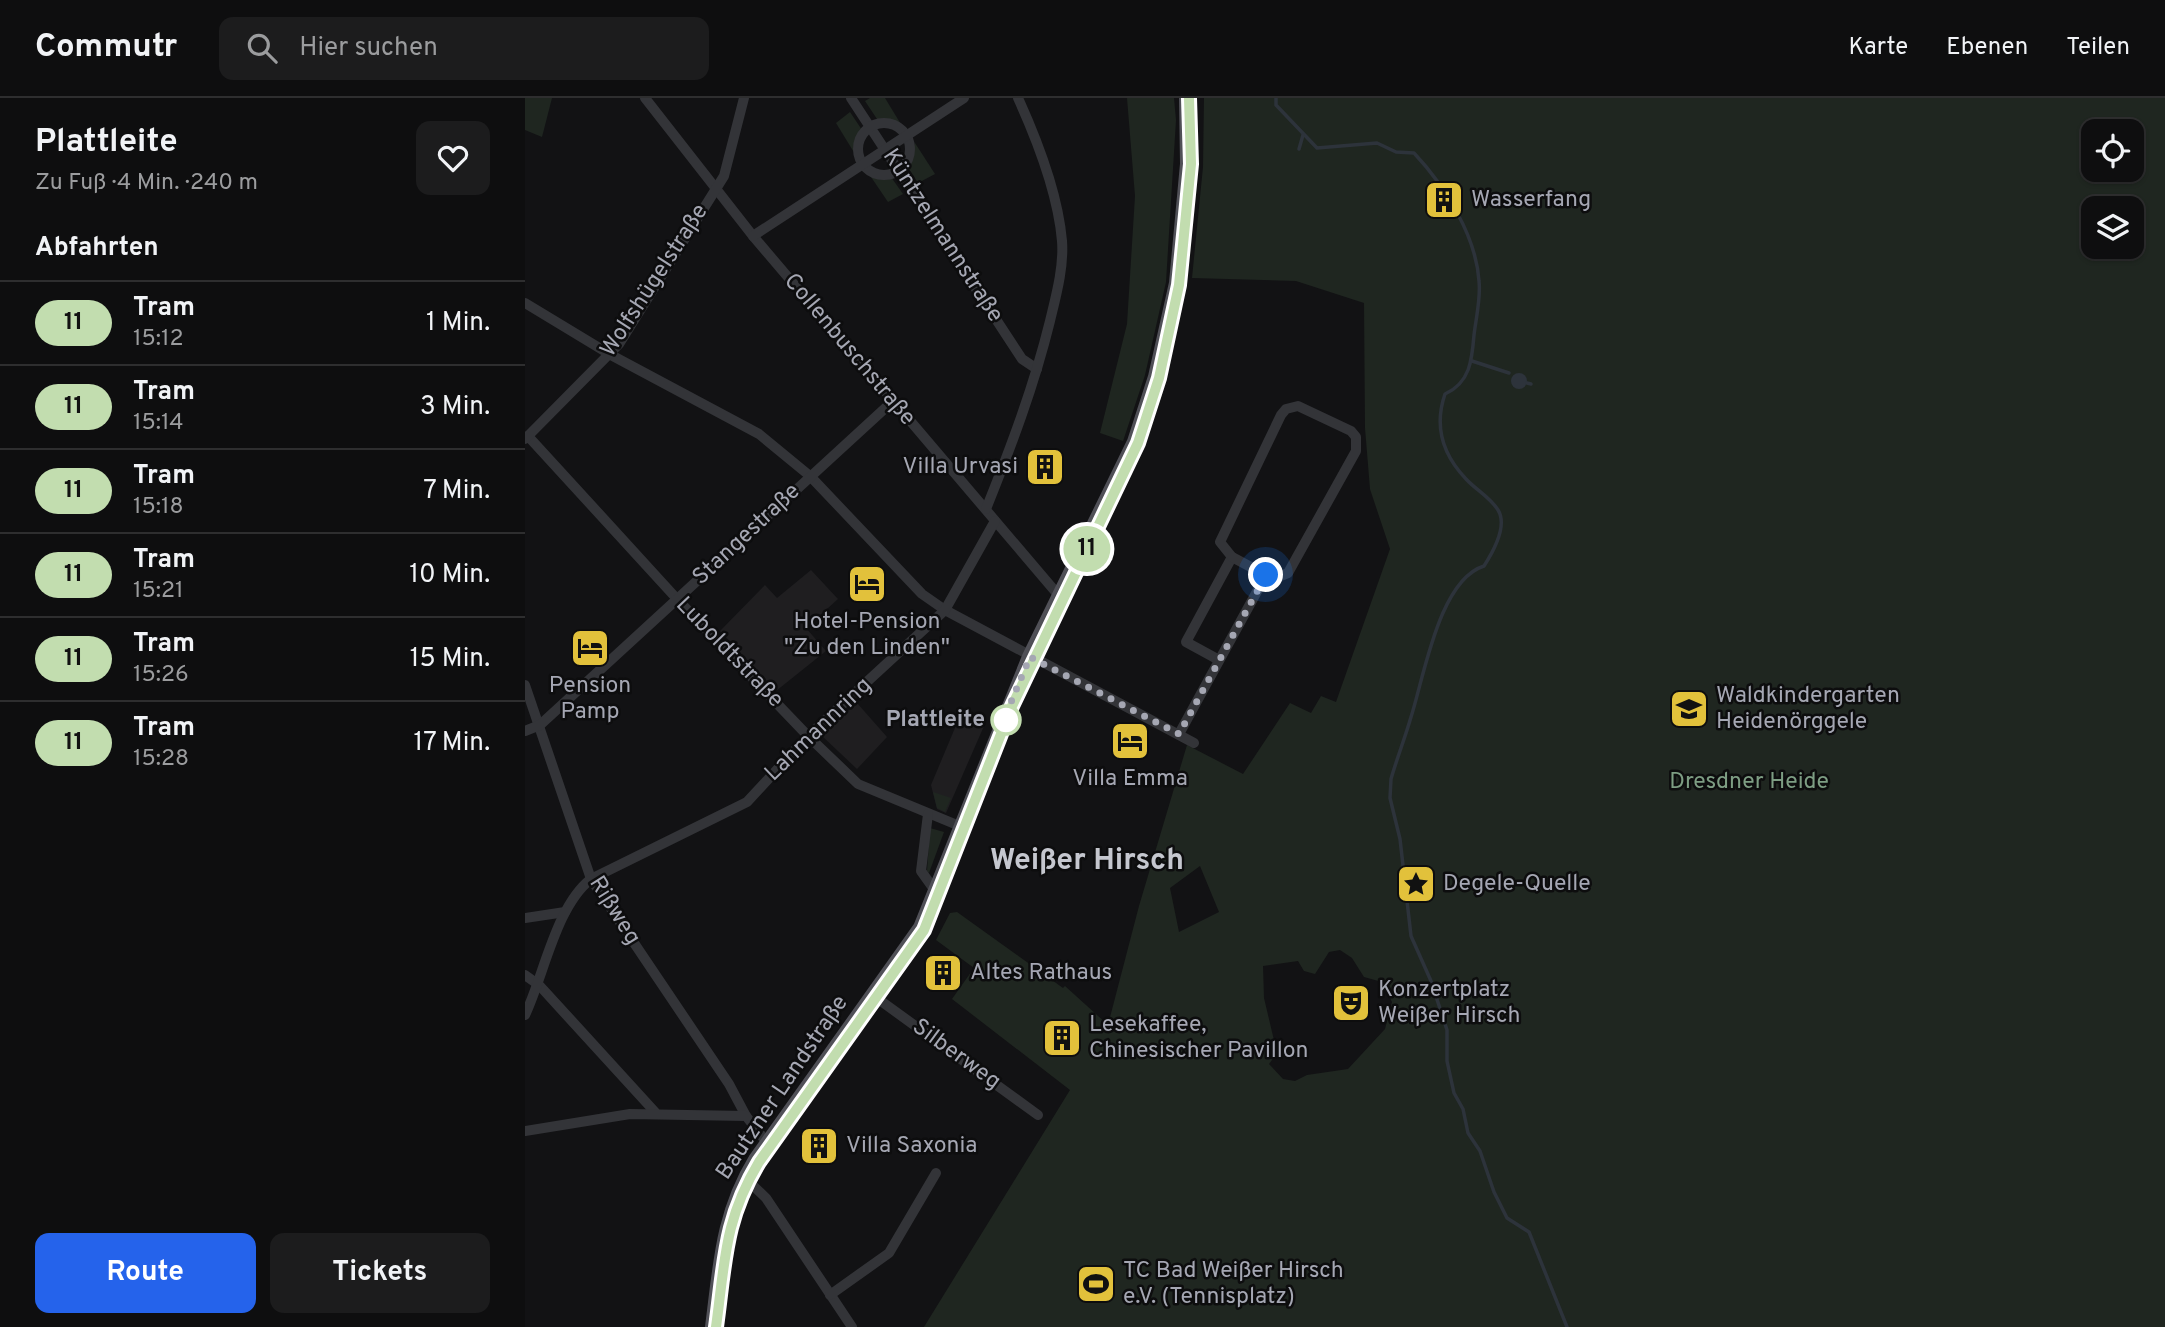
<!DOCTYPE html>
<html lang="de">
<meta charset="utf-8">
<style>
:root{--surface:#0e0e0f;--page:#1c1c1d;--text:#f1f3f6;--muted:#9b9c9e;--line:#2e2e2f;--accent:#2563eb}
body{margin:0;font-family:Overpass,sans-serif;background:var(--page);color:var(--text);height:100vh;display:flex;flex-direction:column;font-size:26px;white-space:nowrap}
*{box-sizing:border-box;margin:0}
p{font-size:23px;color:var(--muted)}
.icon{flex:none;width:38px;height:38px;fill:none;stroke:currentColor;stroke-width:2;stroke-linecap:round;stroke-linejoin:round}
.map{position:relative;flex:1;overflow:hidden}
.panel{display:flex;flex-direction:column;background:var(--surface);width:525px}
.panel>*{flex:none}
.badge{padding:0 14px;border-radius:23px;font-size:24px;line-height:46px}
.buttons{position:absolute;left:1556px;top:21px;display:grid;gap:14px}
.buttons a{display:grid;place-items:center;width:63px;height:63px;border-radius:14px;background:var(--surface);box-shadow:0 2px 5px #0004,0 0 0 2px var(--line);font-size:35px}
.you{position:absolute;width:35px;height:35px;margin:-18px;border:5px solid #fff;border-radius:50%;background:#1a73e8;box-shadow:0 0 0 10px #1a73e833}
.map>.badge{position:absolute;translate:-50% -50%;box-shadow:0 0 0 4px #fff}
h2{padding:0 35px;font-size:26px;line-height:63px}
.round{display:grid;place-items:center;flex:none;width:74px;height:74px;border-radius:14px;background:var(--page)}
.head{display:flex;align-items:center;justify-content:space-between;height:119px;padding:0 35px}
h1{font-size:33px;font-weight:700;line-height:52px}
.cta{display:flex;gap:14px;margin-top:auto;padding:14px 35px}
.cta a{flex:1;height:80px;border-radius:14px;background:var(--accent);color:#fff;font-size:28px;font-weight:700;line-height:80px;text-align:center}
.cta a+a{background:var(--page);color:var(--text)}
ul{padding:0;list-style:none}
li{display:flex;align-items:center;gap:21px;height:84px;padding:0 35px;border-top:2px solid var(--line)}
li div{flex:1}
li b{display:block;font-size:26px}
li em{font-style:normal}
li .badge{min-width:77px;font-weight:700;text-align:center}
header{display:flex;align-items:center;gap:42px;box-sizing:border-box;height:98px;padding:0 35px;background:var(--surface);border-bottom:2px solid var(--line)}
header strong{font-size:33px}
nav{display:flex;gap:38px;margin-inline-start:auto;font-size:24px}
.search{width:490px;height:63px;background:var(--page);display:flex;align-items:center;gap:18px;box-sizing:border-box;padding:0 24px;border-radius:14px;color:var(--muted);font-size:26px}
main{display:flex;flex:1;min-height:0}
.map>svg:first-child{display:block}
.built{fill:#1f1e20}
.green{fill:#1f2620;fill-rule:evenodd}
.water{fill:#2d333b}
.lines{fill:none;stroke-linecap:round;stroke-linejoin:round}
.stream{stroke:#2d333b;stroke-width:3.5}
.minor{stroke:#333438;stroke-width:10}
.primary{stroke:#505057;stroke-width:16}
.tram{stroke:#4d4d53;stroke-width:2}
.line-casing{stroke:#fff;stroke-width:16}
.line{stroke:#c2ddaf;stroke-width:10}
.walk{stroke:#a5a7b3;stroke-width:7;stroke-dasharray:0 12.6}
.stop-dot{fill:#fff;stroke:#c2ddaf;stroke-width:3.5}
.labels{text-anchor:middle;dominant-baseline:central;stroke-width:5;stroke-linejoin:round;paint-order:stroke}
.poi-label{font-size:23px;fill:#a5a7b3;stroke:#0d0d0e;text-anchor:start}
.street-label{font-size:23px;fill:#a5a7b3;stroke:#0d0d0e}
.stop-label{font-size:23px;font-weight:bold;fill:#a5a7b3;stroke:#0d0d0e;text-anchor:end}
.park-label{font-size:23px;fill:#7d9d83;stroke:#0d0d0e}
.district-label{font-size:30px;font-weight:bold;fill:#c5c7cf;stroke:#0d0d0e}
</style>
<header>
<strong>Commutr</strong>
<div class="search"><svg class="icon" aria-label="search" viewBox="0 0 24 24"><circle cx="10" cy="10" r="6"/><path d="M15 15l6 6"/></svg>Hier suchen</div>
<nav><a>Karte</a><a>Ebenen</a><a>Teilen</a></nav>
</header>
<main>
<section class="panel">
<div class="head"><div><h1>Plattleite</h1><p>Zu Fuß · 4 Min. · 240 m</p></div><a class="round"><svg class="icon" aria-label="heart" viewBox="0 0 24 24"><path d="M12 20l-8-8c-3-5 5-10 8-4 3-6 11-1 8 4z"/></svg></a></div>
<h2>Abfahrten</h2>
<ul>
<li><span class="badge" style="background:#c2ddaf;color:#111">11</span><div><b>Tram</b><p>15:12</p></div><em>1 Min.</em></li>
<li><span class="badge" style="background:#c2ddaf;color:#111">11</span><div><b>Tram</b><p>15:14</p></div><em>3 Min.</em></li>
<li><span class="badge" style="background:#c2ddaf;color:#111">11</span><div><b>Tram</b><p>15:18</p></div><em>7 Min.</em></li>
<li><span class="badge" style="background:#c2ddaf;color:#111">11</span><div><b>Tram</b><p>15:21</p></div><em>10 Min.</em></li>
<li><span class="badge" style="background:#c2ddaf;color:#111">11</span><div><b>Tram</b><p>15:26</p></div><em>15 Min.</em></li>
<li><span class="badge" style="background:#c2ddaf;color:#111">11</span><div><b>Tram</b><p>15:28</p></div><em>17 Min.</em></li>
</ul>
<div class="cta"><a>Route</a><a>Tickets</a></div>
</section>
<div class="map">
<svg width="1640" height="1229" viewBox="0 0 1640 1229">
<rect width="100%" height="100%" fill="#121214"/>
<!-- built -->
<g class="built">
<polygon points="286,472 313,501 281,530 301,553 251,593 195,533 240,487 252,500"/>
<polygon points="332,605 362,639 332,671 296,637"/>
<polygon points="435,618 459,628 421,715 412,711 406,687"/>
</g>
<!-- green -->
<g class="green">
<polygon points="0,0 27,0 17,39 0,32"/>
<polygon points="345,0 360,0 377,28 354,24 340,3"/>
<polygon points="602,0 649,0 651,22 641,184 620,277 598,343 575,335 602,226 610,98"/>
<path d="M679,0H1640V1229H399L545,992L427,901L449,870L411,842L425,815L432,814L538,890L540,888L583,927L614,808L662,647L718,676L765,605L786,615L796,598L811,604L865,451L845,391L840,330L839,205L771,183L667,180L678,69ZM1568,33H1606V72H1568ZM1568,110H1606V149H1568ZM675,768L694,814L654,834L645,790ZM815,852L827,860L839,879L857,884L867,904L860,931L823,971L782,977L770,983L758,981L744,966L752,955L739,900L738,868L773,863L779,873L790,876L804,854Z"/>
<polygon points="325,14 337,32 330,56 311,25"/>
<polygon points="390,45 410,76 393,85 382,68"/>
<polygon points="344,76 366,79 378,96 363,104"/>
<polygon points="408,694 426,700 420,714 412,710"/>
<polygon points="405,730 419,734 404,775 402,773"/>
</g>
<!-- water -->
<circle class="water" cx="994" cy="283" r="8"/>
<g class="lines">
<!-- stream -->
<g class="stream">
<path d="M751,0V7L792,50L852,45L871,54L889,55C919,87 951,137 954,183C956,200 951,220 949,237C947,262 945,285 920,296C909,328 918,357 941,381C951,392 965,399 973,412C983,428 968,454 959,468C914,482 899,579 886,619C880,640 872,660 866,681L865,700L875,741L886,838L906,883L922,932V963L929,995L938,1011L943,1035L955,1053L969,1094L982,1120L1004,1134L1042,1229"/>
<polyline points="774,51 778,37"/>
<polyline points="947,263 984,275"/>
<polyline points="1002,285 1006,286"/>
</g>
<!-- minor -->
<g class="minor">
<polyline points="120,0 228,138 535,499"/>
<polyline points="326,0 497,261 512,271"/>
<circle cx="359" cy="51" r="26"/>
<polyline points="228,138 439,0"/>
<polyline points="0,205 86,257 234,336 285,378 397,496 420,512 669,645"/>
<polyline points="3,338 152,501 283,638 333,686 437,729"/>
<polyline points="0,341 94,246 199,78 219,0"/>
<path d="M461,411C486,349 509,288 525,223C531,198 539,169 537,143C533,95 513,44 493,0"/>
<polyline points="694,562 661,544 707,459"/>
<polyline points="0,587 66,781 204,986 221,1018"/>
<polyline points="0,633 15,627 368,303"/>
<polyline points="654,636 741,477 753,479 763,475 831,353 831,339 826,333 773,308 761,311 756,317 695,444 707,459 741,477"/>
<polyline points="403,716 396,773 411,794"/>
<polyline points="0,820 40,814"/>
<polyline points="0,877 14,887 130,1014"/>
<polyline points="349,898 513,1017"/>
<path d="M0,917C19,877 31,808 66,781L222,704L283,638L420,512L470,423"/>
<polyline points="0,1033 105,1016 221,1018 243,1046"/>
<polyline points="220,1080 241,1100 327,1229"/>
<polyline points="305,1197 364,1155 411,1075"/>
</g>
<!-- primary -->
<path class="primary" d="M188,1229C196,1167 198,1116 231,1062L396,830L505,559L610,344L631,279L652,185L663,66L662,0"/>
<!-- tram -->
<path class="tram" d="M185,1229C194,1163 192,1118 229,1060L394,828L502,557L607,343L628,278L650,186L661,67L659,0"/>
</g>
<g class="lines">
<defs>
<path id="line" d="M191,1229C200,1164 199,1122 234,1064L399,832L487,608L613,345L634,280L654,187L666,66L664,0"/>
</defs>
<!-- line casing -->
<use href="#line" class="line-casing"/>
<!-- line -->
<use href="#line" class="line"/>
<!-- walk -->
<polyline class="walk" points="481,622 478,623 505,559 654,636 741,477"/>
</g>
<!-- icons -->
<defs>
<symbol id="building-square" viewBox="-11 -11 22 22"><rect x="-9" y="-9" width="18" height="18" rx="4" fill="#e2c13b" stroke="#0d0d0e"/><path d="M-4-6H4V6H1V3H-1V6H-4ZM-2.5-4.3h1.7v1.8h-1.7ZM.8-4.3h1.7v1.8H.8ZM-2.5-1h1.7V.8h-1.7ZM.8-1h1.7V.8H.8Z" fill="#111"/></symbol>
<symbol id="hotel-square" viewBox="-11 -11 22 22"><rect x="-9" y="-9" width="18" height="18" rx="4" fill="#e2c13b" stroke="#0d0d0e"/><path d="M-6-4.5h1.5V1H6V5H4.5V3h-9V5H-6ZM-4 0a1.8 1.8 0 1 1 3.6 0ZM.5 0V-2.5h3Q6-2.5 6 0Z" fill="#111"/></symbol>
<symbol id="school-square" viewBox="-11 -11 22 22"><rect x="-9" y="-9" width="18" height="18" rx="4" fill="#e2c13b" stroke="#0d0d0e"/><path d="M0-5L7-2L0 1L-7-2ZM-4 1L0 2.5L4 1V4Q0 6-4 4Z" fill="#111"/></symbol>
<symbol id="sight-square" viewBox="-11 -11 22 22"><rect x="-9" y="-9" width="18" height="18" rx="4" fill="#e2c13b" stroke="#0d0d0e"/><path d="M0-6L1.8-2.2L6-1.7L2.9 1.2L3.7 5.4L0 3.3L-3.7 5.4L-2.9 1.2L-6-1.7L-1.8-2.2Z" fill="#111"/></symbol>
<symbol id="theatre-square" viewBox="-11 -11 22 22"><rect x="-9" y="-9" width="18" height="18" rx="4" fill="#e2c13b" stroke="#0d0d0e"/><path d="M-5-5.5Q0-4 5-5.5V0Q5 5 0 6Q-5 5-5 0ZM-3.3-2.5H-1v1.5H-3.3ZM1-2.5H3.3v1.5H1ZM-2.8 1Q0 5.5 2.8 1Z" fill="#111"/></symbol>
<symbol id="stadium-square" viewBox="-11 -11 22 22"><rect x="-9" y="-9" width="18" height="18" rx="4" fill="#e2c13b" stroke="#0d0d0e"/><path d="M0-5a6.5 5 0 1 0 0 10a6.5 5 0 1 0 0-10ZM-3.5-1.8h7v3.6h-7Z" fill="#111"/></symbol>
</defs>
<g fill-rule="evenodd">
<use href="#building-square" x="897" y="80" width="44" height="44"/>
<use href="#building-square" x="498" y="347" width="44" height="44"/>
<use href="#hotel-square" x="320" y="464" width="44" height="44"/>
<use href="#hotel-square" x="43" y="528" width="44" height="44"/>
<use href="#school-square" x="1142" y="589" width="44" height="44"/>
<use href="#hotel-square" x="583" y="621" width="44" height="44"/>
<use href="#sight-square" x="869" y="764" width="44" height="44"/>
<use href="#building-square" x="396" y="853" width="44" height="44"/>
<use href="#theatre-square" x="804" y="883" width="44" height="44"/>
<use href="#building-square" x="515" y="918" width="44" height="44"/>
<use href="#building-square" x="272" y="1026" width="44" height="44"/>
<use href="#stadium-square" x="549" y="1164" width="44" height="44"/>
</g>
<!-- markers -->
<circle class="stop-dot" cx="481" cy="622" r="14"/>
<g class="labels">
<!-- poi labels -->
<g class="poi-label">
<text x="946" y="102">Wasserfang</text>
<text x="493" y="369" text-anchor="end">Villa Urvasi</text>
<text x="342" y="524" text-anchor="middle">Hotel-Pension<tspan x="342" dy="26">"Zu den Linden"</tspan></text>
<text x="65" y="588" text-anchor="middle">Pension<tspan x="65" dy="26">Pamp</tspan></text>
<text x="1191" y="598">Waldkindergarten<tspan x="1191" dy="26">Heidenörggele</tspan></text>
<text x="605" y="681" text-anchor="middle">Villa Emma</text>
<text x="918" y="786">Degele-Quelle</text>
<text x="445" y="875">Altes Rathaus</text>
<text x="853" y="892">Konzertplatz<tspan x="853" dy="26">Weißer Hirsch</tspan></text>
<text x="564" y="927">Lesekaffee,<tspan x="564" dy="26">Chinesischer Pavillon</tspan></text>
<text x="321" y="1048">Villa Saxonia</text>
<text x="598" y="1173">TC Bad Weißer Hirsch<tspan x="598" dy="26">e.V. (Tennisplatz)</tspan></text>
</g>
<!-- street labels -->
<g class="street-label">
<text transform="translate(417 138) rotate(57)">Küntzelmannstraße</text>
<text transform="translate(130 183) rotate(-57)">Wolfshügelstraße</text>
<text transform="translate(324 252) rotate(50)">Collenbuschstraße</text>
<text transform="translate(222 437) rotate(-43)">Stangestraße</text>
<text transform="translate(204 555) rotate(46)">Luboldtstraße</text>
<text transform="translate(294 632) rotate(-44)">Lahmannring</text>
<text transform="translate(89 813) rotate(58)">Rißweg</text>
<text transform="translate(431 957) rotate(36)">Silberweg</text>
<text transform="translate(258 990) rotate(-56)">Bautzner Landstraße</text>
</g>
<!-- stop labels -->
<g class="stop-label">
<text x="460" y="622">Plattleite</text>
</g>
<!-- park labels -->
<g class="park-label">
<text x="1224" y="684">Dresdner Heide</text>
</g>
<!-- district labels -->
<g class="district-label">
<text x="562" y="763">Weißer Hirsch</text>
</g>
</g>
</svg>
<div class="buttons">
<a><svg class="icon" aria-label="locate" viewBox="0 0 24 24"><circle cx="12" cy="12" r="6"/><path d="M12 2v4M12 18v4M2 12h4M18 12h4"/></svg></a>
<a><svg class="icon" aria-label="layers" viewBox="0 0 24 24"><path d="M12 4l9 5-9 5-9-5zM3 14l9 5 9-5"/></svg></a>
</div>
<div class="you" style="left:741px;top:477px"></div>
<b class="badge" style="left:562px;top:451px;background:#c2ddaf;color:#111">11</b>
</div>
</main>
